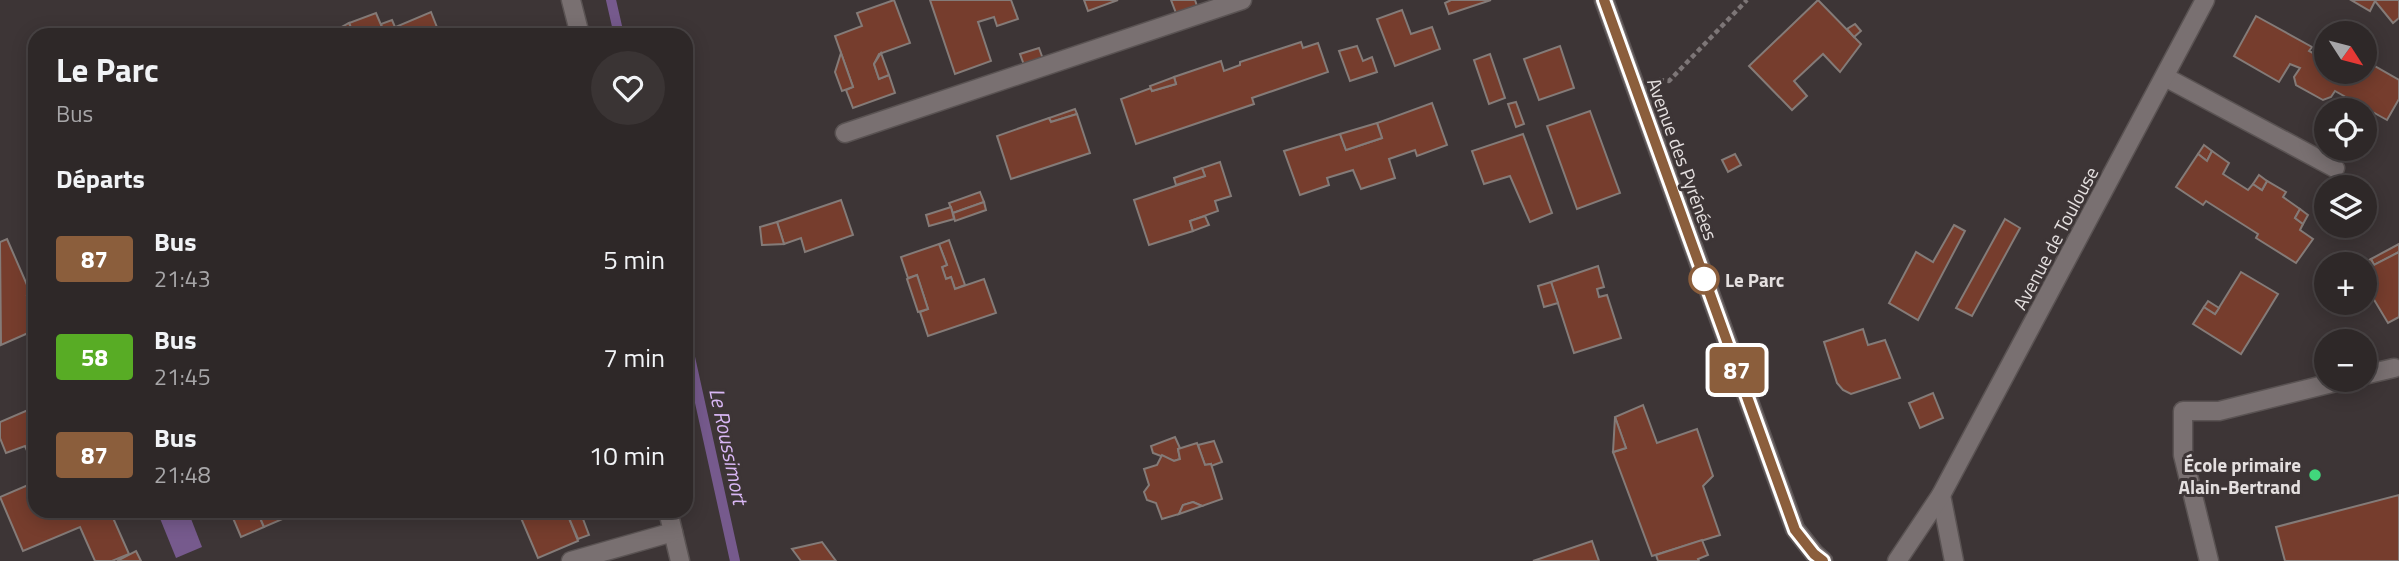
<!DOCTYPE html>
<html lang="fr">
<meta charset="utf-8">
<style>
:root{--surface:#2e2828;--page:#3a3434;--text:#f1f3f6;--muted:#a7a6a8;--line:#494445}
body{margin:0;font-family:"Titillium Web",sans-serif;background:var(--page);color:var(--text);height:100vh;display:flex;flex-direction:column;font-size:26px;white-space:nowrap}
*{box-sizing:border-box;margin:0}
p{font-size:23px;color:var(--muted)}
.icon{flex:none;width:38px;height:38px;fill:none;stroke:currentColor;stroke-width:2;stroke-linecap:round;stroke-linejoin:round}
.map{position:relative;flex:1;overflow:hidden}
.side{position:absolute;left:28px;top:28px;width:665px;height:490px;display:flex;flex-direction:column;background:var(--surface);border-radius:21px;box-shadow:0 4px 18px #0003,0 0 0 2px var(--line)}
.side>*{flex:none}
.badge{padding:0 14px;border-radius:5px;font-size:24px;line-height:46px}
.needle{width:46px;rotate:126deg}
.controls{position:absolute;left:2314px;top:21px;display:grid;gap:14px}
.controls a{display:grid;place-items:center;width:63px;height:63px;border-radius:50%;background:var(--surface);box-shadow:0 4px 18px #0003,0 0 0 2px var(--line);font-size:35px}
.map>.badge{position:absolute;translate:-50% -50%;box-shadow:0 0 0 4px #fff}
h2{padding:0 28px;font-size:26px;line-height:63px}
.round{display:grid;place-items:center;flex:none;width:74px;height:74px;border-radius:37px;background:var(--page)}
.headline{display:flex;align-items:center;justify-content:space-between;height:119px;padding:0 28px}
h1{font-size:33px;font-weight:700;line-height:52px}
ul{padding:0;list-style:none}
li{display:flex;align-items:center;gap:21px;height:98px;padding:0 28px}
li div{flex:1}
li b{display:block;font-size:26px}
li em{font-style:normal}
li .badge{min-width:77px;font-weight:700;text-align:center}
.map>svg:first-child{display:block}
.water{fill:#765a8d}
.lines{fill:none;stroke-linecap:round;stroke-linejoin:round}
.stream{stroke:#765a8d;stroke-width:10}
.building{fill:#763d2d;stroke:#847b78;stroke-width:2}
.service-casing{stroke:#5a5353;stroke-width:21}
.minor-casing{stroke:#5a5353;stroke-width:21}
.tertiary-casing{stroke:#5a5353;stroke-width:21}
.secondary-casing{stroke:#5a5353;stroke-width:21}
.path{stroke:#7d7677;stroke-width:4.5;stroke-dasharray:5 3.5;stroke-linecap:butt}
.service{stroke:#797071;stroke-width:18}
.minor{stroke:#797071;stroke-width:18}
.tertiary{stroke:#797071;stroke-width:18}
.secondary{stroke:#797071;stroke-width:18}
.line-casing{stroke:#fff;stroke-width:16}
.line{stroke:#8b5e3c;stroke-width:10}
.stop-dot{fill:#fff;stroke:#8b5e3c;stroke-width:3.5}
.poi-dot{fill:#41d77c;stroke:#3d3536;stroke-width:2.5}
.labels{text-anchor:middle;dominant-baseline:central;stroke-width:6;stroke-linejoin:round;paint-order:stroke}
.street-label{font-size:19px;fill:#e4dfdf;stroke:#3d3536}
.stop-label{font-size:19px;font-weight:bold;fill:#e4dfdf;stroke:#3d3536;text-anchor:start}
.poi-label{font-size:19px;font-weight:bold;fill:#e4dfdf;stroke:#3d3536;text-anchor:end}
.water-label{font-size:21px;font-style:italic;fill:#d9b7f5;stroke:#3d3536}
</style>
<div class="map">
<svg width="2399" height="561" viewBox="0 0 2399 561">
<rect width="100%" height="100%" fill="#3d3536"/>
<!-- water -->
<polygon class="water" points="157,511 188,511 202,547 176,558"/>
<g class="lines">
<!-- stream -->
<g class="stream">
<polyline points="611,0 619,35"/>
<polyline points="686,339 735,561"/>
</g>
</g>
<!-- building -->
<g class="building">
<polygon points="894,0 910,43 879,54 874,64 879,79 889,75 895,93 853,108 846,90 853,87 835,36 862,26 857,13"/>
<polygon points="930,0 1011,0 1018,19 997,26 994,17 978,22 991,61 955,74"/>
<polygon points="1084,0 1118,0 1088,11"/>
<polygon points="1171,0 1195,0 1197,6 1176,13"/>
<polygon points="1451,0 1491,0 1449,14 1445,3"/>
<polygon points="1818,0 1861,44 1840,72 1823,54 1794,81 1807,96 1792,110 1749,66"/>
<polygon points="2351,0 2399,0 2399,18 2393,23 2375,1 2370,11"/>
<polygon points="1402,10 1411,34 1432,27 1440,49 1395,66 1377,19"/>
<polygon points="431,12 440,35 354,35 349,23 376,13 384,32"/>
<polygon points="2256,16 2312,47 2309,51 2326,60 2326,72 2364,72 2364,60 2399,80 2399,99 2387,120 2335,91 2331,97 2323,100 2296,85 2294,77 2300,68 2290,64 2279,82 2234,56"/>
<polygon points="392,20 395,27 384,32 381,24"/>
<polygon points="349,23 354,35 344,35 340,28"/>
<polygon points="1855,24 1861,31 1854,37 1847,29"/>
<polygon points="1301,42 1303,48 1318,43 1328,72 1252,98 1254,104 1136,144 1121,99 1151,88 1152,91 1176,84 1174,77 1221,61 1224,71 1240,65 1240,62"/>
<polygon points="1357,46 1363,61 1372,57 1377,72 1350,81 1339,51"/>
<polygon points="1560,46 1574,88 1539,100 1524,59"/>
<polygon points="1039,48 1043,59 1024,65 1020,54"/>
<polygon points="841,53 853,87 842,91 835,72"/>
<polygon points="881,53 889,75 879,79 874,64"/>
<polygon points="1490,54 1505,98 1489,104 1474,60"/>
<polygon points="1174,77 1176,84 1152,91 1150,86"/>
<polygon points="1516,102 1524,124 1516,127 1508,104"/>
<polygon points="1432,103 1447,145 1417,156 1415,150 1389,159 1395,178 1361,189 1353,170 1327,178 1329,185 1300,195 1284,151 1340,134 1346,150 1382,138 1377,123"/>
<polygon points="1075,109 1077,114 1051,122 1049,118"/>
<polygon points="1590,111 1620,193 1577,209 1547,126"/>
<polygon points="1077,114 1090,153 1011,179 997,136 1049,118 1051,122"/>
<polygon points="1377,123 1382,138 1346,150 1340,134"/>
<polygon points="1523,134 1552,213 1530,222 1510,176 1484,184 1472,151"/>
<polygon points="2204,145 2212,151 2207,161 2198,154"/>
<polygon points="2212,151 2229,163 2223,174 2248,190 2253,184 2262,190 2267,181 2286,192 2283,197 2300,209 2295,218 2303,224 2300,230 2313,239 2296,263 2256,238 2258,234 2206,201 2203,205 2176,187 2198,154 2207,161"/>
<polygon points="1735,154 1741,165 1728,172 1722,160"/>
<polygon points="1220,162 1231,196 1215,201 1218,211 1190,221 1193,231 1149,245 1134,200 1205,176 1202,168"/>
<polygon points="1202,168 1205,176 1176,185 1174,178"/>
<polygon points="2259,175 2267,181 2262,190 2253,184"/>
<polygon points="980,192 984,202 953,213 949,203"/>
<polygon points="841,200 853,235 805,252 801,238 784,244 777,222"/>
<polygon points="984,202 986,210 955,221 953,213"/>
<polygon points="951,207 954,219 929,226 926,215"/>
<polygon points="2300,209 2308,215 2303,224 2295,218"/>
<polygon points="1205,216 1209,225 1193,231 1190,221"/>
<polygon points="2005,219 2020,228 1972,316 1956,308"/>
<polygon points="777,222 784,244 762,245 760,227"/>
<polygon points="1954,225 1965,231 1918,320 1889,303 1916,252 1933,262"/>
<polygon points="7,239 31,294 27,296 35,313 35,330 1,345 0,242"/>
<polygon points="949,240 965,285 955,289 951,277 946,279 942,267 947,265 939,244"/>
<polygon points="939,244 947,265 942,267 946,279 951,277 955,289 984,279 996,313 928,336 920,312 928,309 917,275 908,278 901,257"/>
<polygon points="2399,244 2399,252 2374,265 2371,259"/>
<polygon points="2399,252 2399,317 2388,323 2370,293 2364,296 2364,264 2361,264 2371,259 2374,265"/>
<polygon points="1598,266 1604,287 1597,289 1599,297 1607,295 1621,338 1574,353 1551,282"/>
<polygon points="2241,272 2278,294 2241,354 2193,324 2204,307 2215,314"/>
<polygon points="917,275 928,309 918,312 907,279"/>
<polygon points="1551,282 1558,303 1544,307 1538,286"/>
<polygon points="2208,301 2219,308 2215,314 2204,307"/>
<polygon points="1863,329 1868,345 1885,340 1900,378 1851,394 1843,390 1837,383 1824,342"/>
<polygon points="1933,393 1943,418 1920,428 1909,403"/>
<polygon points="1643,405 1657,443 1697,429 1713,476 1703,486 1720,535 1652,556 1613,452 1626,448 1615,417"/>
<polygon points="35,407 35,469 25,446 6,453 0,438 0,422"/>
<polygon points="1615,417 1626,448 1613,452"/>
<polygon points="1175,437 1180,448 1178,449 1180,459 1174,461 1153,453 1151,446"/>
<polygon points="1214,441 1222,462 1211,466 1211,464 1205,465 1198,445"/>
<polygon points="1197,443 1205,465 1211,464 1222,499 1202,506 1193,502 1183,505 1179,514 1162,519 1156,503 1147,500 1144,492 1149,485 1144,469 1157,465 1162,455 1174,461 1180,459 1178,449"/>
<polygon points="35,482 35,511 110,511 129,554 112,561 95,561 80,527 23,551 0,497"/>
<polygon points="2399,495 2399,561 2285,561 2276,527"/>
<polygon points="1193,502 1202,506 1179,514 1183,505"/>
<polygon points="254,511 257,511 264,527 241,537 233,518"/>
<polygon points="257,511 298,511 299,512 264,527"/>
<polygon points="518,511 566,511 578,541 538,558"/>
<polygon points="566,511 580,511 589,535 578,539"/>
<polygon points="1702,540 1708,555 1698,559 1699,561 1658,561 1656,555"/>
<polygon points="1592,541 1599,561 1533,561"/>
<polygon points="822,542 836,561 801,561 792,549"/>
<polygon points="136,551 141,561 117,561"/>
</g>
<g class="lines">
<defs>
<g id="service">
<polyline points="845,133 1242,0"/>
<polyline points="2364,375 2394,368"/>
<polyline points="2209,561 2183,455 2183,411 2219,411 2344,380"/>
</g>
<g id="minor">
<polyline points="571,0 580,35"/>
<polyline points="2165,77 2335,168"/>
<polyline points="668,511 680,561"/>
<polyline points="571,561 673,532"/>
</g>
<g id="tertiary">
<polyline points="1941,495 1954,561"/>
<polyline points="1897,561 1941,495 2205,0"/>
</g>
<polyline id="secondary" points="1604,0 1795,529 1814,553 1823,561"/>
</defs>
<!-- service casing -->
<use href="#service" class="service-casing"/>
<!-- minor casing -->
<use href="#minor" class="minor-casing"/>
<!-- tertiary casing -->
<use href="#tertiary" class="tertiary-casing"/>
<!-- secondary casing -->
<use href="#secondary" class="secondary-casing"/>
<!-- path -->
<polyline class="path" points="1659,80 1669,81 1747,0"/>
<!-- service -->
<use href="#service" class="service"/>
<!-- minor -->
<use href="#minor" class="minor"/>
<!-- tertiary -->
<use href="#tertiary" class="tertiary"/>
<!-- secondary -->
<use href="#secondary" class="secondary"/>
</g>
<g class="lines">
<defs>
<polyline id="line" points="1604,0 1795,530 1814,554 1823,561"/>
</defs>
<!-- line casing -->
<use href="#line" class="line-casing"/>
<!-- line -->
<use href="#line" class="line"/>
</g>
<!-- markers -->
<circle class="stop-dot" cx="1704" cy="279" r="14"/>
<circle class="poi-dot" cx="2315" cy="475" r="7"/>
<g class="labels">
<!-- street labels -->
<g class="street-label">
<text transform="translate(1683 159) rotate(70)">Avenue des Pyrénées</text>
<text transform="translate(2055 238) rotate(-62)">Avenue de Toulouse</text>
</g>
<!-- stop labels -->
<g class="stop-label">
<text x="1725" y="279">Le Parc</text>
</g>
<!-- poi labels -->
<g class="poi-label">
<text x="2301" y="464">École primaire<tspan x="2301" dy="22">Alain-Bertrand</tspan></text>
</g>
<!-- water labels -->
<g class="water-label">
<text transform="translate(729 446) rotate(78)">Le Roussimort</text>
</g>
</g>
</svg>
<div class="controls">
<a><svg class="needle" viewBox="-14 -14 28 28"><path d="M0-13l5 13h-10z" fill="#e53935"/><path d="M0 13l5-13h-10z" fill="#a7a6a8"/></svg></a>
<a><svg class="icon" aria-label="locate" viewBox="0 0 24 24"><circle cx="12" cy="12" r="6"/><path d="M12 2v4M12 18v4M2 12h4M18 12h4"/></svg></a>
<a><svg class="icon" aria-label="layers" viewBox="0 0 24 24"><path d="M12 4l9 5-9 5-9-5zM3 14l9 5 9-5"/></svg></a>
<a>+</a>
<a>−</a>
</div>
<b class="badge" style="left:1737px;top:370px;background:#8b5e3c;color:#fff">87</b>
<section class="side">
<div class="headline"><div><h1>Le Parc</h1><p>Bus</p></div><a class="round"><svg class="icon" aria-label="heart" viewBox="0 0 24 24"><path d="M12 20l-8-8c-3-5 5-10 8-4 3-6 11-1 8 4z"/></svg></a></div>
<h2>Départs</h2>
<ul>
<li><span class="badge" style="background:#8b5e3c;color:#fff">87</span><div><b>Bus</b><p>21:43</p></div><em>5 min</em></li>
<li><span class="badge" style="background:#58ac25;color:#fff">58</span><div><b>Bus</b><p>21:45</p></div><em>7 min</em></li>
<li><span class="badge" style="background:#8b5e3c;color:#fff">87</span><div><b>Bus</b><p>21:48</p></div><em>10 min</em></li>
</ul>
</section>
</div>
